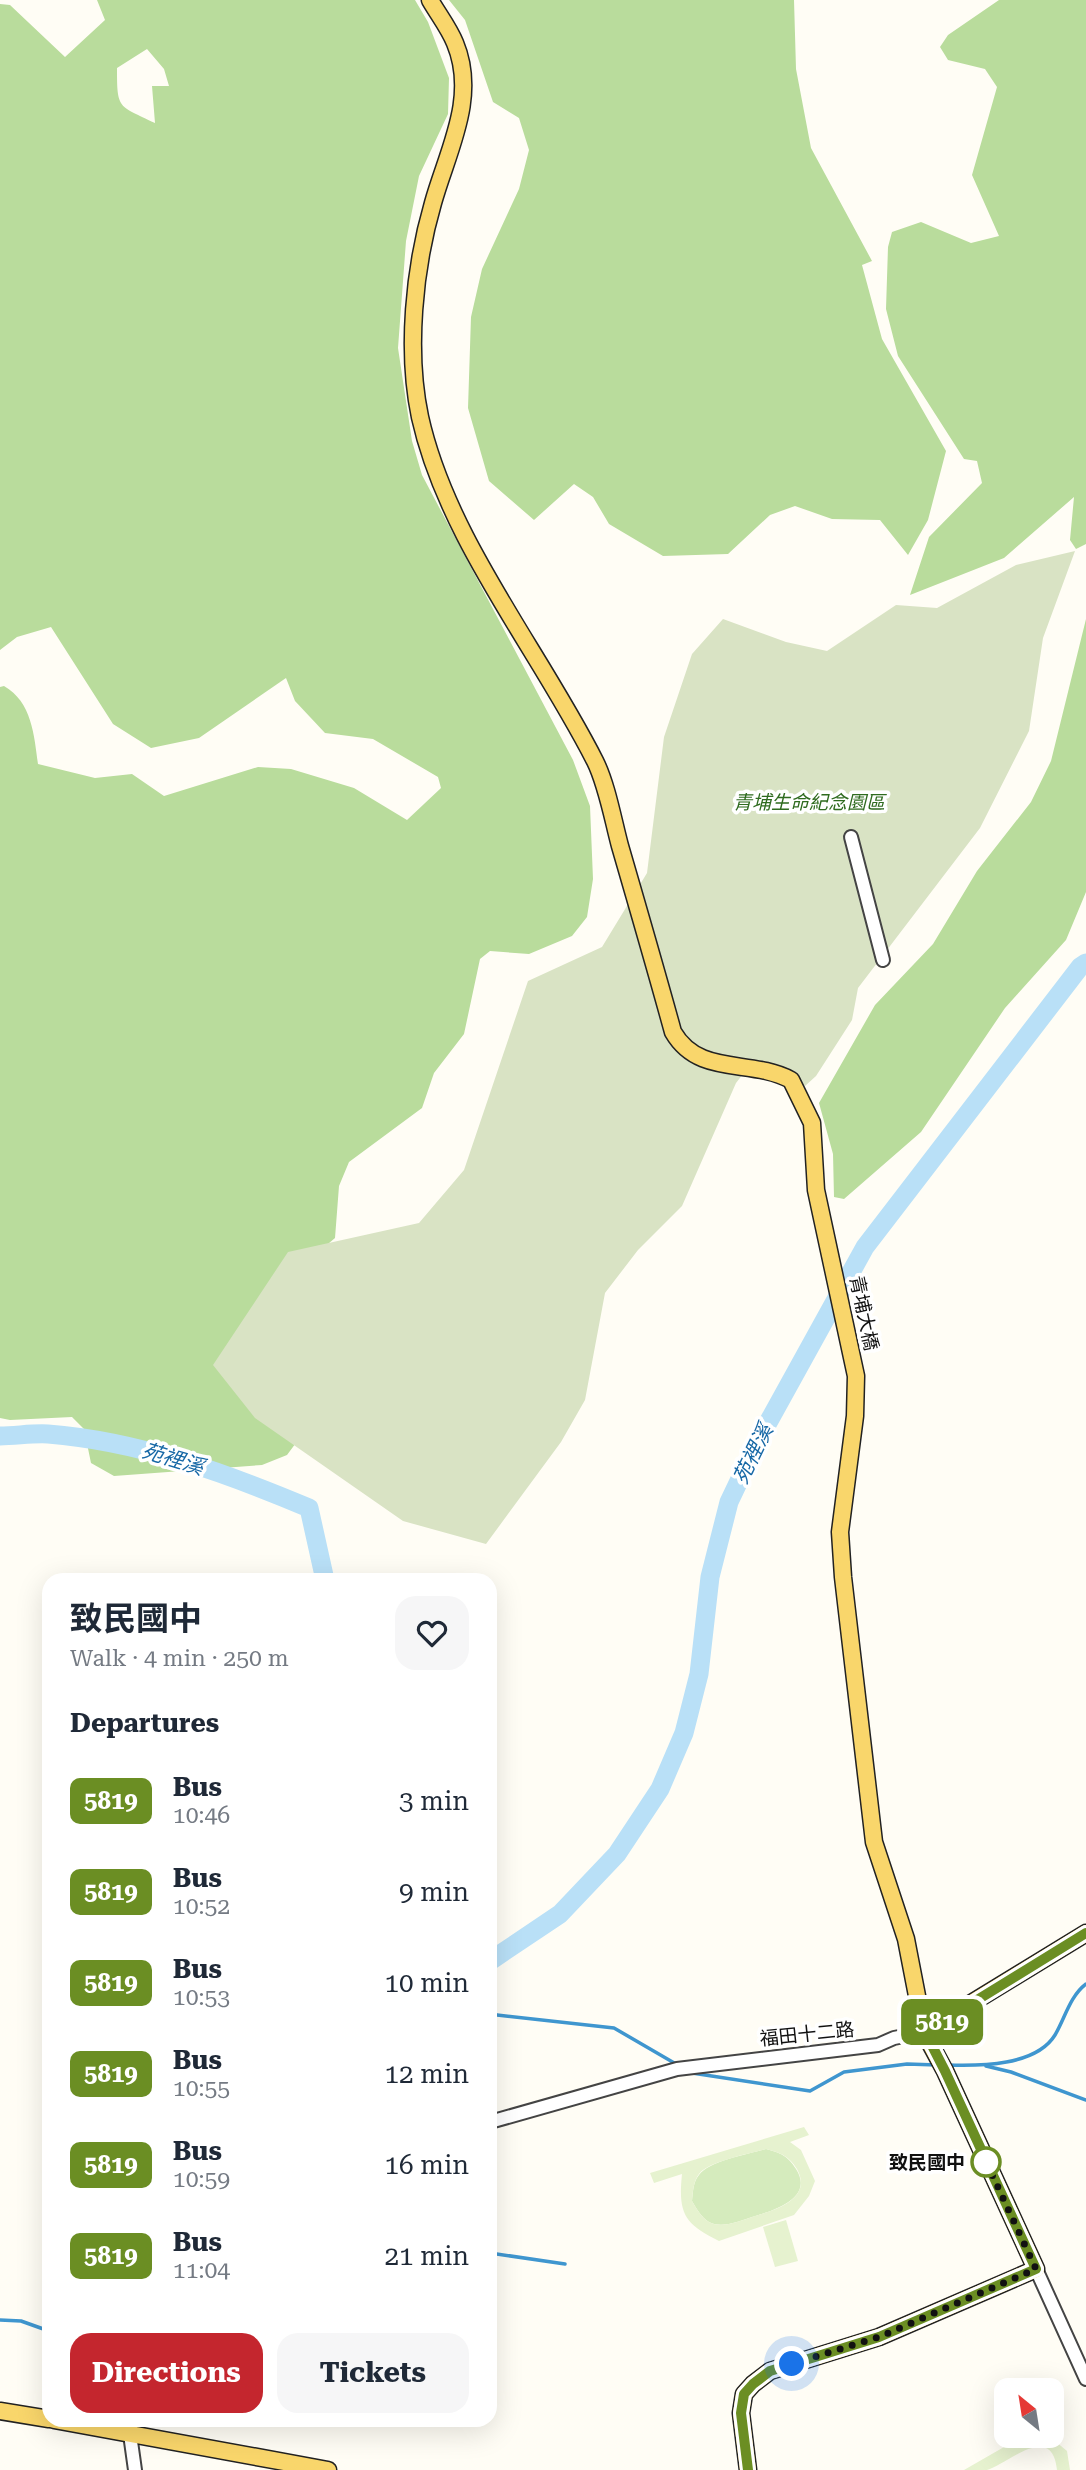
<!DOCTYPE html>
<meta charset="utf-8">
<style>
:root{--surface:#fff;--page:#f6f6f7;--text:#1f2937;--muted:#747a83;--accent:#c4262e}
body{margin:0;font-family:"Roboto Serif","Noto Sans TC",serif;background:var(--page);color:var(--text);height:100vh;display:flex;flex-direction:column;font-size:26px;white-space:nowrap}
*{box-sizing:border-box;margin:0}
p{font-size:23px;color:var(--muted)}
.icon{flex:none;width:38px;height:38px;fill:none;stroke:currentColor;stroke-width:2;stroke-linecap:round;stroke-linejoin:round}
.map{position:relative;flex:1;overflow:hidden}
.details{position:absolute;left:42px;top:1573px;width:455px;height:854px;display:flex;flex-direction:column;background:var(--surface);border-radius:21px;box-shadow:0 7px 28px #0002}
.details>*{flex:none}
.badge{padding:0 14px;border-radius:10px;font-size:24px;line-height:46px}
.needle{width:46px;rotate:330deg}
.fabs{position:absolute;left:994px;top:2378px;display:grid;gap:14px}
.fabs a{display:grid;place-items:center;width:70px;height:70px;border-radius:14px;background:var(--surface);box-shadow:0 7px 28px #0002;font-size:35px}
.you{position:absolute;width:35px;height:35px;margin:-18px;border:5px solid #fff;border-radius:50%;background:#1a73e8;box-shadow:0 0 0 10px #1a73e833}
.map>.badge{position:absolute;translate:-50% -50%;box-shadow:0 0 0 4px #fff}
h2{padding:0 28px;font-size:26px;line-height:63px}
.round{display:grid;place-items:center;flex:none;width:74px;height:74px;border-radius:21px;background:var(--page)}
.head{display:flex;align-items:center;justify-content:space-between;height:119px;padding:0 28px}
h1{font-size:33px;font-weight:700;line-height:52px}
.primary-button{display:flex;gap:14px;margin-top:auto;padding:14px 28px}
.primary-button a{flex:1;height:80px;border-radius:21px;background:var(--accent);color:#fff;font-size:28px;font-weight:700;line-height:80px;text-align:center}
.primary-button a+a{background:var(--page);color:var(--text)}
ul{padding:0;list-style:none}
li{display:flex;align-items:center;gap:21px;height:91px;padding:0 28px}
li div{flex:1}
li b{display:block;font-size:26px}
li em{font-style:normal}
li .badge{min-width:77px;font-weight:700;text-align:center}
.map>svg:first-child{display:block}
.green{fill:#d5ebbd}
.forest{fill:#b9dc9c;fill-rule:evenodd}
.cemetery{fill:#d9e3c4}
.pitch{fill:#e6f2cf;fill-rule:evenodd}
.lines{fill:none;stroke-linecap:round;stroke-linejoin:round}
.stream{stroke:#3f96cf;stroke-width:3.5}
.river{stroke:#b9e0f7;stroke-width:19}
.minor-casing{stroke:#444;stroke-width:16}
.major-casing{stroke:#222;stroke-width:19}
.minor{stroke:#fff;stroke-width:12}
.major{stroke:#f9d66b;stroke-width:16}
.line-casing{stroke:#fff;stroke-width:16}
.line{stroke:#6b8e23;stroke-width:10}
.walk{stroke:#111;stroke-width:7;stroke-dasharray:0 12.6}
.stop-dot{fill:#fff;stroke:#6b8e23;stroke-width:3.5}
.labels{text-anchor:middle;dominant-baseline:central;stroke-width:7;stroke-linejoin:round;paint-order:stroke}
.park-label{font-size:19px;font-style:italic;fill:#2f6b1f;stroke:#fff}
.street-label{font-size:19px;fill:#111;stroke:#fff}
.stop-label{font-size:19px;font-weight:bold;fill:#111;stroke:#fff;text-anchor:end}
.water-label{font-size:21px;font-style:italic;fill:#1768a6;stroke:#fff}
</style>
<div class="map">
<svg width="1086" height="2470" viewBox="0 0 1086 2470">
<rect width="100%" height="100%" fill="#fffdf5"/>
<!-- green -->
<path class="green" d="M766,2149C781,2153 788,2156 796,2169C815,2199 772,2211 752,2217C739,2221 722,2229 709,2222C702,2218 696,2208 692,2201C693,2192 693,2182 699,2175C709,2161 749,2154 766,2149Z"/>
<!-- forest -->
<g class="forest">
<path d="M97,0H415L428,22L449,78L448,114L419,176L406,241L398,348L412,441L422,475L573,760L590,806L593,879L587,917L572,936L529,954L490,951L480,959L464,1034L434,1073L422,1108L349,1162L339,1186L335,1238L274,1290L313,1420L287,1455L262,1465L114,1476L91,1463L84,1429L72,1417L10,1420L0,1418V687L4,686C32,702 34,735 38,764L95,778L132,774L164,796L258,767L291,769L354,788L407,820L441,788L438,777L373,739L325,733L295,701L286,678L199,738L151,748L113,724L51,627L17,637L0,650V4L10,5L65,57L105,20ZM147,49L164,69L169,86H152L155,123C118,105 117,110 117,68Z"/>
<polygon points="449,0 794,0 796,69 811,148 872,261 862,265 882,339 946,451 928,520 908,555 880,520 832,519 795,506 770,515 728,554 663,556 609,524 593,497 574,484 534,520 489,481 468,408 471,317 482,269 519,189 529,150 519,118 493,102 465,20"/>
<polygon points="999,0 1086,0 1086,544 1076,549 1070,540 1074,497 1004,558 910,595 929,537 982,483 977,461 964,459 898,356 886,309 888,247 892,232 921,222 971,243 999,236 972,175 997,87 985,69 948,60 940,47 948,35"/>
<polygon points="1086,619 1086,892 1066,940 1005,1008 921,1132 844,1199 834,1197 833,1154 819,1103 875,1005 933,944 977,871 1031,802 1051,761"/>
</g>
<!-- cemetery -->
<polygon class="cemetery" points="1075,551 1043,638 1029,731 980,828 858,988 852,1020 816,1076 805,1086 785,1069 753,1061 736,1083 682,1206 638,1250 605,1293 585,1400 561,1442 486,1544 403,1521 255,1418 213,1365 288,1252 419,1223 464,1170 528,981 602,947 647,873 664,737 692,654 723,619 786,642 827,651 896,605 937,608 1016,565"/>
<!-- pitch -->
<g class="pitch">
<path d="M804,2127L809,2135L790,2142L801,2150L815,2181L809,2196L794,2215L719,2241C684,2224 678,2213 682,2174L654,2183L650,2173ZM766,2149C781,2153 789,2156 797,2169C814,2200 772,2211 752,2217C739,2221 722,2229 709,2222C702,2218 696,2208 692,2201C693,2192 693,2182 699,2174C709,2161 750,2154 766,2149Z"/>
<polygon points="786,2220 798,2261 775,2267 763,2227"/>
<path d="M1023,2436H1049L1067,2451L1070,2470H1057C1052,2420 1005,2466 987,2470C980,2470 971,2470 964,2470Z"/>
</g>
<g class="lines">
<!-- stream -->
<g class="stream">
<polyline points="490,2012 497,2015 614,2028 676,2064"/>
<path d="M948,2065C980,2066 1036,2066 1055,2035C1065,2018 1070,1996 1086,1984"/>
<polyline points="986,2066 1011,2072 1086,2100"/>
<polyline points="692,2073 810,2091 844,2072 907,2064 937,2065"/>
<polyline points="490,2253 565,2264"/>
<polyline points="0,2320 21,2321 49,2331"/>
</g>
<!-- river -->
<g class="river">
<path d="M0,1436C16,1436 32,1433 48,1434C138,1441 226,1473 309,1508L325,1580"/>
<polyline points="490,1961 560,1914 617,1854 660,1789 684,1733 699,1674 710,1577 729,1502 759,1439 865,1247 1080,967 1086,963"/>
</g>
<defs>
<g id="minor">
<polyline points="851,837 883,960"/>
<polyline points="490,2122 677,2069 878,2045 894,2038 924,2032"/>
<polyline points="1036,2269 1086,2379"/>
<polyline points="128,2420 135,2470"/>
</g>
<g id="major">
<path d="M430,0C438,14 449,28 455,43C478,98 447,152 433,203C414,268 406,351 420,417C447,539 539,650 595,761C607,785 613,820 620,846C638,908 656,970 673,1032C699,1077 750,1058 791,1080L812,1123L816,1190L856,1376L855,1416L840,1532L843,1577L874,1842L906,1939L924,2032L945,2071L1036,2269L879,2337L770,2371L753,2384L744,2394L741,2413L748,2470"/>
<polyline points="924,2032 1086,1933"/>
<polyline points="0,2411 49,2419"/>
<polyline points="54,2420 328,2470"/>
</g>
</defs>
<!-- minor casing -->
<use href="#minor" class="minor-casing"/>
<!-- major casing -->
<use href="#major" class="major-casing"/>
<!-- minor -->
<use href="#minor" class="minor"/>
<!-- major -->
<use href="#major" class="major"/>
</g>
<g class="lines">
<defs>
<polyline id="line" points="748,2470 741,2413 744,2394 753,2384 770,2371 879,2337 1036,2269 945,2071 925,2032 1086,1933"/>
</defs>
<!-- line casing -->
<use href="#line" class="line-casing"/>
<!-- line -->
<use href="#line" class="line"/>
<!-- walk -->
<polyline class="walk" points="792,2364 879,2337 1036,2269 983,2155 986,2162"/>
</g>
<!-- markers -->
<circle class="stop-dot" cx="986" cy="2162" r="14"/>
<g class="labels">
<!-- park labels -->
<g class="park-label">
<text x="809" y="802">青埔生命紀念園區</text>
</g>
<!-- street labels -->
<g class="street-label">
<text transform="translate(864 1313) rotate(78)">青埔大橋</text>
<text transform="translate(807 2034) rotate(-6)">福田十二路</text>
</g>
<!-- stop labels -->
<g class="stop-label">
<text x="965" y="2162">致民國中</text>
</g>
<!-- water labels -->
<g class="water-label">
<text transform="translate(753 1454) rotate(-64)">苑裡溪</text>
<text transform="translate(173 1459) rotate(17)">苑裡溪</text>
</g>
</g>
</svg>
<div class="fabs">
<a><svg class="needle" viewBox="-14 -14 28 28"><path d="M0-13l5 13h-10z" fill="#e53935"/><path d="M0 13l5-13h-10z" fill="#747a83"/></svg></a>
</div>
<div class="you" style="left:792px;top:2364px"></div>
<b class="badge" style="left:942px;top:2022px;background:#6b8e23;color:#fff">5819</b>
<section class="details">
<div class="head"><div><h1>致民國中</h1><p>Walk · 4 min · 250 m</p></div><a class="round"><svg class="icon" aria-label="heart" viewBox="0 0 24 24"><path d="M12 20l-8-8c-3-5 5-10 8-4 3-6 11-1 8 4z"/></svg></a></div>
<h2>Departures</h2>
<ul>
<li><span class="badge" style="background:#6b8e23;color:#fff">5819</span><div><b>Bus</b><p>10:46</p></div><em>3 min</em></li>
<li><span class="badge" style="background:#6b8e23;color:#fff">5819</span><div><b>Bus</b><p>10:52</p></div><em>9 min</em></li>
<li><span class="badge" style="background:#6b8e23;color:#fff">5819</span><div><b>Bus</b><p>10:53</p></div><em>10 min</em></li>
<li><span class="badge" style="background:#6b8e23;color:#fff">5819</span><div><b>Bus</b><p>10:55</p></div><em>12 min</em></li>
<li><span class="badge" style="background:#6b8e23;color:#fff">5819</span><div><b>Bus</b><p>10:59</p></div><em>16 min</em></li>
<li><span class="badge" style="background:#6b8e23;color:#fff">5819</span><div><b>Bus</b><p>11:04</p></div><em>21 min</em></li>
</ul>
<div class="primary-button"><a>Directions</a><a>Tickets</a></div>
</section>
</div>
